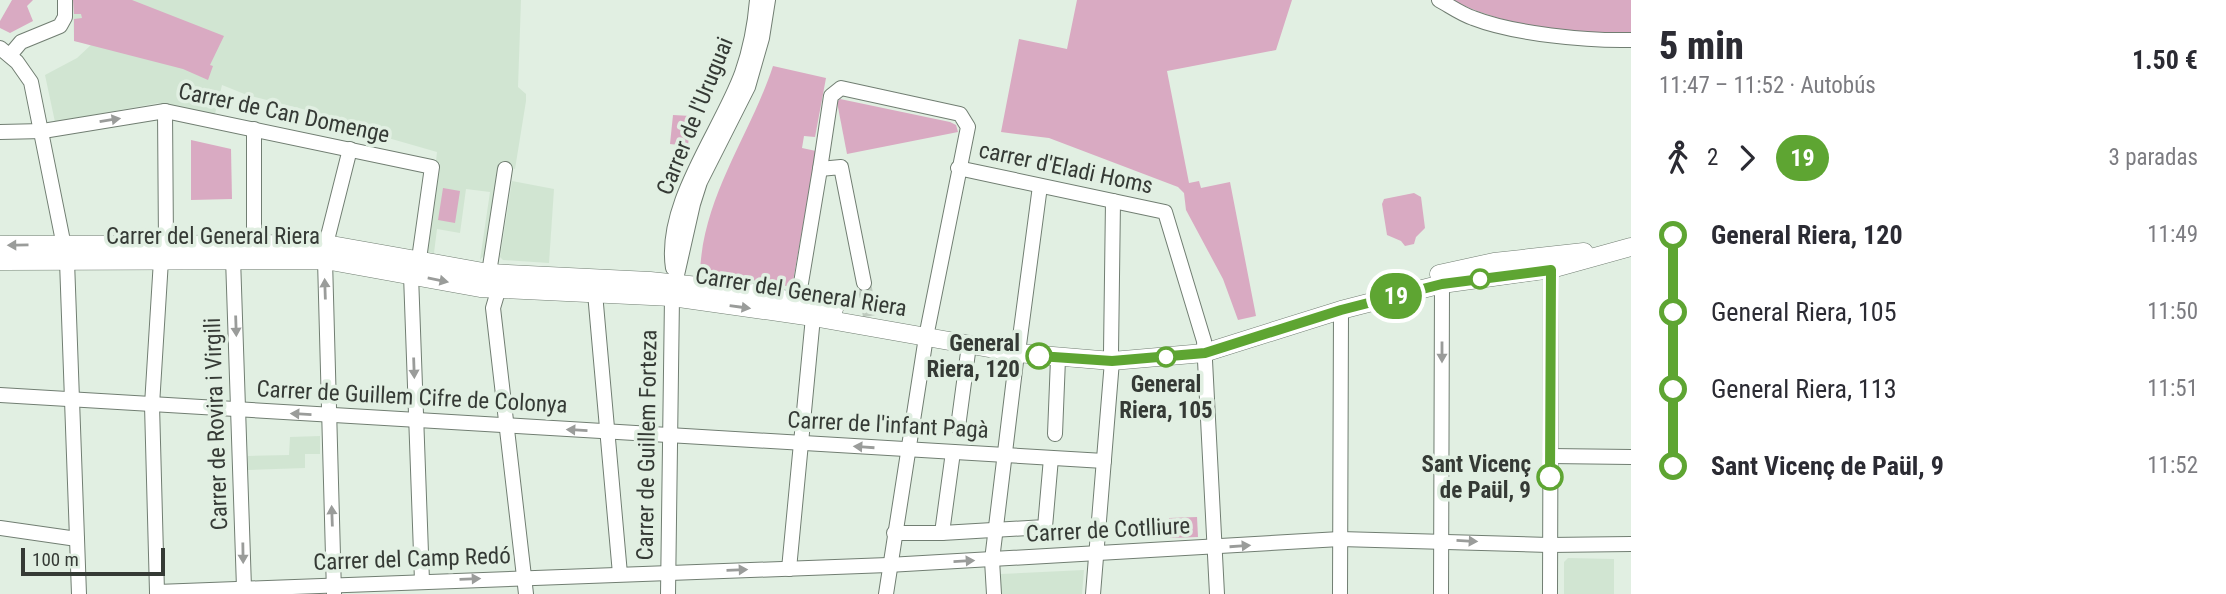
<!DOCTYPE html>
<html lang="es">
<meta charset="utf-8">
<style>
:root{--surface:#fff;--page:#f7f7f7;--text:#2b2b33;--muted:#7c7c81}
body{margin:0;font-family:"Roboto Condensed",sans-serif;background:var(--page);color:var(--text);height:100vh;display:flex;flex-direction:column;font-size:26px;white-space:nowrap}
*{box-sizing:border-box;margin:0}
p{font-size:23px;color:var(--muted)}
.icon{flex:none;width:38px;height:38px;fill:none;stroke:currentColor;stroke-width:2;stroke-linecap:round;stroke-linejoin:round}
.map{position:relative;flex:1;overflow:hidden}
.sheet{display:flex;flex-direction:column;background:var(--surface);width:595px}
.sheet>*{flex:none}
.badge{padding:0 14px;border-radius:23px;font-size:24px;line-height:46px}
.scale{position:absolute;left:21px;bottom:18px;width:144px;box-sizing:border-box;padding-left:7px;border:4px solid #353a35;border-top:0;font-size:19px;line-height:24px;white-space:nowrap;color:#353a35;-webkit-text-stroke:5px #e1efe2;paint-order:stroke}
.map>.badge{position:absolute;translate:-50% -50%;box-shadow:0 0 0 4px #fff}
.legs{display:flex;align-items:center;gap:10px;height:77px;padding:0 28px;font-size:23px}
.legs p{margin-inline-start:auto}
.overview{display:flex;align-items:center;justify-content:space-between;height:119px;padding:0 28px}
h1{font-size:38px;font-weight:800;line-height:52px}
ul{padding:0 28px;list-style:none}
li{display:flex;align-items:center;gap:24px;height:77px;font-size:26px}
li i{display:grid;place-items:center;width:10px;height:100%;margin:0 9px;background:currentColor}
li i::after{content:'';width:18px;height:18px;margin:-9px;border:5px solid;border-radius:50%;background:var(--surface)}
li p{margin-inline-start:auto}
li:first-child i{background:linear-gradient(#0000 50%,currentColor 0)}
li:last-child i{background:linear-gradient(currentColor 50%,#0000 0)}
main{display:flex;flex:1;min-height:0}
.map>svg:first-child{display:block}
.built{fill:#d1e5d2}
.green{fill:#d9aac2}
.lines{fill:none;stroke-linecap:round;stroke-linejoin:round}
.minor-tunnel{stroke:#bfcbbf;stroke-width:14;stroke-dasharray:14 7;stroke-linecap:butt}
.minor-casing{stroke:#717e72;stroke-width:16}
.major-casing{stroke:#717e72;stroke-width:19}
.minor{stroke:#fff;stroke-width:14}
.major{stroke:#fff;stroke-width:18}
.oneway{fill:#9a9c9a}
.line-1-casing{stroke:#fff;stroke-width:16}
.line-1{stroke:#5ea532;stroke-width:10}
.stop-1-dot{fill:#fff;stroke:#5ea532;stroke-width:3.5}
.labels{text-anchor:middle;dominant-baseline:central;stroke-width:7;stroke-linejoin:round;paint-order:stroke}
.street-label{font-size:23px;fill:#353a35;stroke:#e1efe2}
.stop-label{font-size:23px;font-weight:bold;fill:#353a35;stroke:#e1efe2;text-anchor:end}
</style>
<main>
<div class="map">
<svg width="1631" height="594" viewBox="0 0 1631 594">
<rect width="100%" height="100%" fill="#e1efe2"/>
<!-- built -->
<g class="built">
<polygon points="73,0 521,0 518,87 526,94 526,101 515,169 501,165 486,253 480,260 490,192 466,189 460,233 437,229 434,253 426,252 440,163 436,161 437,152 329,121 322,114 247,95 222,85 215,114 158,103 55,122 45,75 77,58 92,44 74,41"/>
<polygon points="512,181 554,189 549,263 503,260 500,257"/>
<polygon points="320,436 320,454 305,454 305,468 248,470 248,456 289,455 290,437"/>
<polygon points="1568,558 1614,559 1614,594 1564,594 1564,562"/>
<polygon points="1084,570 1082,594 1001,594 1001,574"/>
</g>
<!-- green -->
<g class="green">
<polygon points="12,0 33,0 27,6 33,21 10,33 0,28 0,21"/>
<polygon points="73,0 132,0 224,36 210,65 213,66 208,80 183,69 74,41 74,19 82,18 81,14 74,14"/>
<polygon points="1077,0 1292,0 1276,50 1167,71 1189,183 1199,181 1201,188 1230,182 1256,316 1238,320 1223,279 1186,210 1184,193 1178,187 1049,138 1001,132 1019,39 1067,49"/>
<path d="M1452,0H1631V37C1569,32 1508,28 1452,0Z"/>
<path d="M773,66L826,78L815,137L804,136L802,148L816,151L792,287L700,271C704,194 750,136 773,66Z"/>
<polygon points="840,99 950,122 956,125 958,132 847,154 837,102"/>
<polygon points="673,115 691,116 688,146 670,144"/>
<polygon points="191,140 231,149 232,199 191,200"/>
<polygon points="443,188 460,191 455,223 438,220"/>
<polygon points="1414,193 1421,197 1425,228 1416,237 1414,244 1405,246 1401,241 1387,235 1382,204 1384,199"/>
<polygon points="1197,517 1198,537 1170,538 1169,518"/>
</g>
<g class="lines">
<!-- minor-tunnel -->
<polyline class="minor-tunnel" points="864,283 870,316"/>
<defs>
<g id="minor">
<path d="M1439,0C1450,6 1461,14 1473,18C1514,34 1587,41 1631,40"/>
<polyline points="0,48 17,62 31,82 67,261 79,594"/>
<polyline points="10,55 21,42 60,26 65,17 65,0"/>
<polyline points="165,111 166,244"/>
<polyline points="254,129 254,242"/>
<polyline points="0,132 43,131 165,111 432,167 419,259"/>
<polyline points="958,168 1165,212 1204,341 1217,594"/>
<polyline points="820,169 831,96 841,88 960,114 968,127 926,337 886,594"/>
<polyline points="334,249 326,244 350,149"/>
<polyline points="320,254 325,260 334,593"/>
<polyline points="233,258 244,588"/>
<path d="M673,268C663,204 721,131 742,73C750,50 755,25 757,0"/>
<polyline points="489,273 505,169"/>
<polyline points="411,275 422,581"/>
<polyline points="498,291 493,308 526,594"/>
<polyline points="595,293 620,574"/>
<polyline points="798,301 820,169 841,167 864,283"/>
<polyline points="1019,345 1040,186"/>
<polyline points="1111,353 1113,201"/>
<polyline points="0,395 1104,461"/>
<polyline points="958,427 969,345"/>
<polyline points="1055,434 1058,359"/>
<polyline points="1550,456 1631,457"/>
<polyline points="0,528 77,539"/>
<polyline points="894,533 942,533 1045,527 1051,458"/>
<polyline points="942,533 953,452"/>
<polyline points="789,569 813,317"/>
<polyline points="157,592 888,565 1340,539 1549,545 1631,544"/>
<polyline points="157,592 152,405 161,260"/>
<polyline points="668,594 672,297 693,204 700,182 748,87 762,38 768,0"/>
<polyline points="994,594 992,560 1017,353"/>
<polyline points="1093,594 1112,361"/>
<polyline points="1340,594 1341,310"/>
<polyline points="1441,594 1442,284"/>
<polyline points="1550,594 1551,260"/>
</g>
<g id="major">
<polyline points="0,245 326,244 489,273 650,281 737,290 834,309"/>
<polyline points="0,261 325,260 480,288 672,297 813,317 1017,353 1112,361 1204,353 1341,310 1442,284 1551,269 1631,247"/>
<polyline points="1439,274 1494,262 1584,252"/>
</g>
</defs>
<!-- minor casing -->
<use href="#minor" class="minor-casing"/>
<!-- major casing -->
<use href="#major" class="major-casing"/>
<!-- minor -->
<use href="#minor" class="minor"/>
<!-- major -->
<use href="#major" class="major"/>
</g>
<!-- one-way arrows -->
<defs><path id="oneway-solid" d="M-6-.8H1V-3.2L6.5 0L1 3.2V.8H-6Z" transform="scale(1.75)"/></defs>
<g class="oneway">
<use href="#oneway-solid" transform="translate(110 120) rotate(-9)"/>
<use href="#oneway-solid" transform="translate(18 245) rotate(179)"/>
<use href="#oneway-solid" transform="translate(438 280) rotate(11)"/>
<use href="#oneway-solid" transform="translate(325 289) rotate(-92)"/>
<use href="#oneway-solid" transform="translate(740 307) rotate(8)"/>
<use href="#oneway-solid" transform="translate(236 326) rotate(88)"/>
<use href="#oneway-solid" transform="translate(1442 352) rotate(90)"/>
<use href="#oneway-solid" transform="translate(414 368) rotate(88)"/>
<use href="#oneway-solid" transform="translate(301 414) rotate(-177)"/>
<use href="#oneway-solid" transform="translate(577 430) rotate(-177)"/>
<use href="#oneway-solid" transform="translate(864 447) rotate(-176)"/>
<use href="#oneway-solid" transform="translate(332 516) rotate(-92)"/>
<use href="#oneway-solid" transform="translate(1467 541) rotate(3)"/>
<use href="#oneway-solid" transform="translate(1240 546) rotate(-4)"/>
<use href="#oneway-solid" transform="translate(243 553) rotate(89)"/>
<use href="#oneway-solid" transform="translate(964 561) rotate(-3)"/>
<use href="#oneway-solid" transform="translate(737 570) rotate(-2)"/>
<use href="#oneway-solid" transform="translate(470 579) rotate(-2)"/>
</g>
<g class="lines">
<defs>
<polyline id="line-1" points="1039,356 1112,361 1205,353 1341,310 1442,284 1551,270 1550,477"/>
</defs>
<!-- line-1 casing -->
<use href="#line-1" class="line-1-casing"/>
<!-- line-1 -->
<use href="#line-1" class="line-1"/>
</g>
<!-- markers -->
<g class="stop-1-dot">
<circle cx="1480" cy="279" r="9"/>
<circle cx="1039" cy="356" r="12"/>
<circle cx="1166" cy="357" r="9"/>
<circle cx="1550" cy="477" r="12"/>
</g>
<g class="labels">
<!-- street labels -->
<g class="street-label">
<text transform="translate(284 113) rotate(12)">Carrer de Can Domenge</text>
<text transform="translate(695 116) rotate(-68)">Carrer de l'Uruguai</text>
<text transform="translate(1066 168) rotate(12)">carrer d'Eladi Homs</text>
<text x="213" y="236">Carrer del General Riera</text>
<text transform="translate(801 292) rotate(9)">Carrer del General Riera</text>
<text transform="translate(412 397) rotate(3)">Carrer de Guillem Cifre de Colonya</text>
<text transform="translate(216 424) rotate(-92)">Carrer de Rovira i Virgili</text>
<text transform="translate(888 425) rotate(3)">Carrer de l'infant Pagà</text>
<text transform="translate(647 445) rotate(-89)">Carrer de Guillem Forteza</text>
<text transform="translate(1108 530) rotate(-3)">Carrer de Cotlliure</text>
<text transform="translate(412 559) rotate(-2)">Carrer del Camp Redó</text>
</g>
<!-- stop labels -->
<g class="stop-label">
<text x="1020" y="343">General<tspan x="1020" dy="26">Riera, 120</tspan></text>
<text x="1166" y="384" text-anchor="middle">General<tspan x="1166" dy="26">Riera, 105</tspan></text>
<text x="1531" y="464">Sant Vicenç<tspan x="1531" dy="26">de Paül, 9</tspan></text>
</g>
</g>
</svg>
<div class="scale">100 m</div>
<b class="badge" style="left:1396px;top:296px;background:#5ea532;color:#fff">19</b>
</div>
<section class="sheet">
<div class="overview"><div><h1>5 min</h1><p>11:47 – 11:52 · Autobús</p></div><b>1.50 €</b></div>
<div class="legs"><svg class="icon" aria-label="walk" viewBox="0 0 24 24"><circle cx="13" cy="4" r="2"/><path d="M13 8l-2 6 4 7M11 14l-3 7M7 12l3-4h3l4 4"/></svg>2<svg class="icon" aria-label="forward" viewBox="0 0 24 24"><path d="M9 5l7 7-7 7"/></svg><b class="badge" style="background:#5ea532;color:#fff">19</b><p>3 paradas</p></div>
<ul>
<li><i style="color:#5ea532"></i><b>General Riera, 120</b><p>11:49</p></li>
<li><i style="color:#5ea532"></i><span>General Riera, 105</span><p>11:50</p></li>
<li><i style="color:#5ea532"></i><span>General Riera, 113</span><p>11:51</p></li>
<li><i style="color:#5ea532"></i><b>Sant Vicenç de Paül, 9</b><p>11:52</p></li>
</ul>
</section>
</main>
